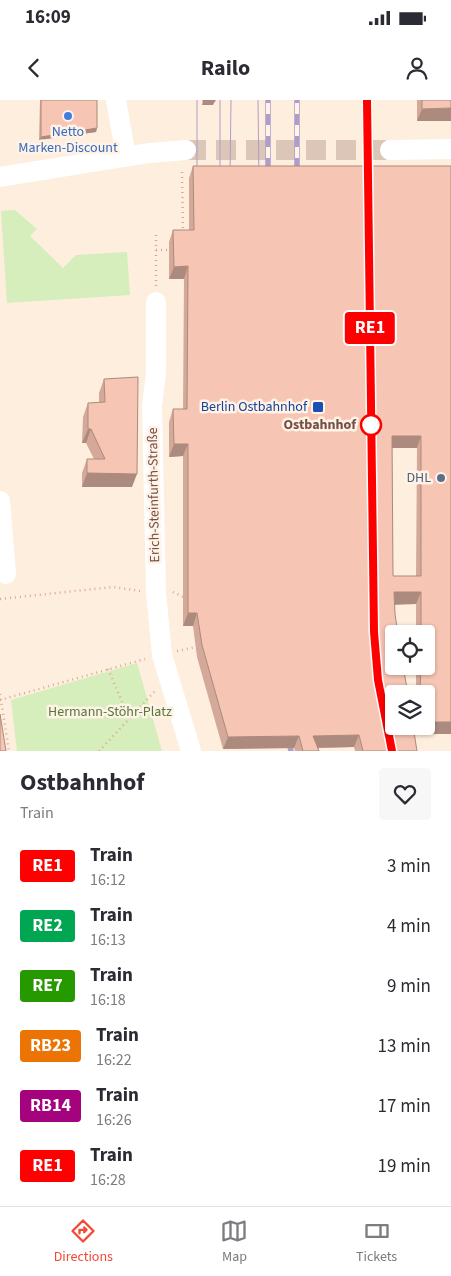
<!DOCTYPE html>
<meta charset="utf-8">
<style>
:root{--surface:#fff;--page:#f7f7f7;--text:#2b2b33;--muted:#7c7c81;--line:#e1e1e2;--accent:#f44837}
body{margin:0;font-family:"Source Sans 3",sans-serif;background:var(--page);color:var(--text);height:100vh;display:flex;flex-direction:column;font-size:19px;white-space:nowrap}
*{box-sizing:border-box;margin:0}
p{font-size:16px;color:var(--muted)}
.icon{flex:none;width:28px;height:28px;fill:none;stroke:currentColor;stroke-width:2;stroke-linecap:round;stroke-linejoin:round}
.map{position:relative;height:651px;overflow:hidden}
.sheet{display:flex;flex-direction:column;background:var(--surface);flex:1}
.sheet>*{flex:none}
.badge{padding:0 10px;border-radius:4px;font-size:18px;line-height:32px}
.controls{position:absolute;left:385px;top:525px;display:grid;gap:10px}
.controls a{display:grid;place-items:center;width:50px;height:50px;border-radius:5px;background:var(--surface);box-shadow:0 1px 4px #0004;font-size:25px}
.map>.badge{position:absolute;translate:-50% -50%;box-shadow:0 0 0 2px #fff}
.round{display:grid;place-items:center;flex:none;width:52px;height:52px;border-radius:5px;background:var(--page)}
.headline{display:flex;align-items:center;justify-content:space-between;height:85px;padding:0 20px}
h1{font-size:24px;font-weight:700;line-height:38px}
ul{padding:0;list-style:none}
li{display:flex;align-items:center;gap:15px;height:60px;padding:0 20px}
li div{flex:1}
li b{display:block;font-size:19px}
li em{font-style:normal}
li .badge{min-width:55px;font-weight:700;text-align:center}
.status{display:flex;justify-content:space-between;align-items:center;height:35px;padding:0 25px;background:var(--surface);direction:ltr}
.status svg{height:14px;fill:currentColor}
header{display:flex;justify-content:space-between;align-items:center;height:65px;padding:0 20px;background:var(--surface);font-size:22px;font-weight:700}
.dock{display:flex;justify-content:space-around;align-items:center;height:70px;border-top:1px solid var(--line);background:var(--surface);font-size:14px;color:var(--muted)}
.dock a{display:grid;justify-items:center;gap:2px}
.dock .current{color:var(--accent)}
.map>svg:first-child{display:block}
.green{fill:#d6edbc}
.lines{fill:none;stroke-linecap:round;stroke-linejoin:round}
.minor-tunnel{stroke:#dcc6b8;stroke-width:20;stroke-dasharray:20 10;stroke-linecap:butt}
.path{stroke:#dba897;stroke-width:2.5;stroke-dasharray:1 4;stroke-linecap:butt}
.minor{stroke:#fff;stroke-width:20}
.tram{stroke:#ae9dc8;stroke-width:1}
.rail-casing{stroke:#ae9dc8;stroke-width:5.5}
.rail{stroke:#fff2e7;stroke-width:4;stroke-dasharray:11;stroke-linecap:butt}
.wall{fill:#d4a99a;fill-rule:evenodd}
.shaded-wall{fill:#ac8a7d}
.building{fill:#f6c5b3;stroke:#ac8a7d;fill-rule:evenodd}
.line-casing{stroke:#fff;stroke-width:11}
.line{stroke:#f00;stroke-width:8}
.shop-dot{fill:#3f7fe0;stroke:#fff2e7;stroke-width:2}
.transit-dot{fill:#1a4fb4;stroke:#fff2e7;stroke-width:2}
.stop-dot{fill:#fff;stroke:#f00;stroke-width:2.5}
.service-dot{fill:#5c6f8a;stroke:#fff2e7;stroke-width:2}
.labels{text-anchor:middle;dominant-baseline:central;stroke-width:5;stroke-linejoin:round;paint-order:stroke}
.shop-label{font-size:14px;fill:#366cbe;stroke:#fff2e7}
.transit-label{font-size:14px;fill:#164399;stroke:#fff2e7;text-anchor:end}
.stop-label{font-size:14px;font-weight:bold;fill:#764f44;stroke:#fff2e7;text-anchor:end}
.service-label{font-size:14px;fill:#4e5e75;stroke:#fff2e7;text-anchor:end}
.street-label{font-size:14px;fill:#764f44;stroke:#fff2e7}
.park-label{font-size:14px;fill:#547839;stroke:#fff2e7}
</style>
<div class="status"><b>16:09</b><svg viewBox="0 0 49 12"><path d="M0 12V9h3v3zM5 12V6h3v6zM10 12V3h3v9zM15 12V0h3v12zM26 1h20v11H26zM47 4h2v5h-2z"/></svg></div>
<header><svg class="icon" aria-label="back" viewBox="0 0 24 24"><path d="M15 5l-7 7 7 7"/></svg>Railo<svg class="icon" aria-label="person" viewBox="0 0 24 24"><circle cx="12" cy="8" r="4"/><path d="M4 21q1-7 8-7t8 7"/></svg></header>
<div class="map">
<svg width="451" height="651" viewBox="0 0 451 651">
<rect width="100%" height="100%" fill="#feeede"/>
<!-- green -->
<g class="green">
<polygon points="15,110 37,129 30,136 63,168 76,155 127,152 130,195 7,203 1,111"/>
<polygon points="137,563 162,651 17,651 11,600"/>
</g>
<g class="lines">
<!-- minor-tunnel -->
<polyline class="minor-tunnel" points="186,50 390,50"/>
<!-- path -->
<g class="path">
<polyline points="182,72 183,131"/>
<polyline points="156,150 169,150"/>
<polyline points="156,186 156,134"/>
<polyline points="173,492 183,497"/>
<polyline points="0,499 113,487 140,491"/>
<polyline points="177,551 196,547"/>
<polyline points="108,569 129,618"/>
<polyline points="0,594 9,651"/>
<polyline points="0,600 145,559"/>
<polyline points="99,651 156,590"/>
</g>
<!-- minor -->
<g class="minor">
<polyline points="116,0 126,56"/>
<polyline points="390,50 451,49"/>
<polyline points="0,77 149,53 186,50"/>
<polyline points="156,202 156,273 152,306 156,492 162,555 191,651"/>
<polyline points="0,401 6,474"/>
</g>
<!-- tram -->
<g class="tram">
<polyline points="197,0 197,80"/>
<polyline points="220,0 220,80"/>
<polyline points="258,0 259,80"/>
<polyline points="230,80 231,0"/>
</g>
<defs>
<g id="rail">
<polyline points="367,0 368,80"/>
<polyline points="268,80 268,0"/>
<polyline points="297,80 297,0"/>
<polyline points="287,634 291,651"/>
</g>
</defs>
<!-- rail casing -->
<use href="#rail" class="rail-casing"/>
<!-- rail -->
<use href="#rail" class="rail"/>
</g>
<!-- wall -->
<g class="wall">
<polygon points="40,0 97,0 97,28 96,32 39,40"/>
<rect x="417" y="0" width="34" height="21"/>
<path d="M193,66H451V634H416V626H426V594H416V566H426V534H416V504H394L395,514L417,651H355L354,647L318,648L319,651H295L294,648L223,649L197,557L193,526H183V356L169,357V322L173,309H183L184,179H169V142L173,130H189V78ZM392,348H417L416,476H393Z"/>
<polygon points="104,279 132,387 82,387 82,373 87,359 94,359 86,343 82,343 83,317 88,303 99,303 99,293"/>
</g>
<!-- shaded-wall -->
<g class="shaded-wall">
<polygon points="203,1 215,1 213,5 202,5"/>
<polygon points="451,8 451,21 417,21 422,9"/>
<polygon points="97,28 96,32 39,40 41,37"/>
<polygon points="188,166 184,179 169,179 174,167"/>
<polygon points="88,329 91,329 86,343 82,343"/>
<polygon points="392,336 421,336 417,348 387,348"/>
<polygon points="174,344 188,344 183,356 169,357"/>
<polygon points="87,373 137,374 132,387 82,387"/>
<polygon points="394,492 421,492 416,504 390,505"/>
<polygon points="188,513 197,513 193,526 183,526"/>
<polygon points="426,622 451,622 451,634 416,634 419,626 426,626"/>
<polygon points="359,635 354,647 309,648 313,636"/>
<polygon points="299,636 294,648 223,649 228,637"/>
</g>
<!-- building -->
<g class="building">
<polygon points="41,0 97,0 97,28 41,37"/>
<rect x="203" y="0" width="12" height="1"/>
<polygon points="422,0 451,0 451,8 422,9"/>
<path d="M193,66H451V622H426V594H420L421,566H426V534H421V492H394L395,514L398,534H394V566H403L408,594H394V626H413L417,651H363L359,635L313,636L319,651H303L299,636L228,637L202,545L197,513H188V344H174L173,309H187L188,166L174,167L173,130H194ZM392,336H421V476H393Z"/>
<polygon points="138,277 137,374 87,373 87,359 105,359 91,329 88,329 88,303 105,302 104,279"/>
<polygon points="0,614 6,651 0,651"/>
</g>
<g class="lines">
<defs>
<polyline id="line" points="367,0 374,532 378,580 392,651"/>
</defs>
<!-- line casing -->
<use href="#line" class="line-casing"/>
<!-- line -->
<use href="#line" class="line"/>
</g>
<!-- markers -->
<circle class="shop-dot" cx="68" cy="16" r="5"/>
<rect class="transit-dot" x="312" y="301" width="12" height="12" rx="2.5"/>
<circle class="stop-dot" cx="371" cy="325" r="10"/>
<circle class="service-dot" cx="441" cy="378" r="5"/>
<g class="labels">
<!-- shop labels -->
<g class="shop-label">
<text x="68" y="32">Netto<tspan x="68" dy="16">Marken-Discount</tspan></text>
</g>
<!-- transit labels -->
<g class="transit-label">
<text x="307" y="307">Berlin Ostbahnhof</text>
</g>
<!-- stop labels -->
<g class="stop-label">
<text x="356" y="325">Ostbahnhof</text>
</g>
<!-- service labels -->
<g class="service-label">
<text x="431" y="378">DHL</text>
</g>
<!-- street labels -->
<g class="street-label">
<text transform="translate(154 395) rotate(-91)">Erich-Steinfurth-Straße</text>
</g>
<!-- park labels -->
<g class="park-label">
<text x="110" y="612">Hermann-Stöhr-Platz</text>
</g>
</g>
</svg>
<div class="controls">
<a><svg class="icon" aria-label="locate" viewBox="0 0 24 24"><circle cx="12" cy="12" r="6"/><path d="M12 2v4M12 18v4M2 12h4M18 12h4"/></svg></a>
<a><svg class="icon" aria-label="layers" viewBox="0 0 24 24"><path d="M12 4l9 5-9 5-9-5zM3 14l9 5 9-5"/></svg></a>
</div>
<b class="badge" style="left:370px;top:228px;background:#f00;color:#fff">RE1</b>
</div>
<section class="sheet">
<div class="headline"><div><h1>Ostbahnhof</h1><p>Train</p></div><a class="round"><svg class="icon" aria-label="heart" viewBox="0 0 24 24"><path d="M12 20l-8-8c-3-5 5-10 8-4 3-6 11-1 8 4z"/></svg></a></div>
<ul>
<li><span class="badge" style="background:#f00;color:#fff">RE1</span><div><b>Train</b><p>16:12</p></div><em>3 min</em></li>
<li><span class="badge" style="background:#00a651;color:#fff">RE2</span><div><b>Train</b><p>16:13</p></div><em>4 min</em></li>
<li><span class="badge" style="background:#269900;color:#fff">RE7</span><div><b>Train</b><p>16:18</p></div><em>9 min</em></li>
<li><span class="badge" style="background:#eb7405;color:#fff">RB23</span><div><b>Train</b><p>16:22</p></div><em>13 min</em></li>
<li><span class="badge" style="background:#a5027d;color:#fff">RB14</span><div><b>Train</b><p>16:26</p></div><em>17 min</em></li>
<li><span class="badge" style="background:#f00;color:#fff">RE1</span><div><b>Train</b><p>16:28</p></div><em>19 min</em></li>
</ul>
</section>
<nav class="dock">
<a class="current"><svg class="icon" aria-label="directions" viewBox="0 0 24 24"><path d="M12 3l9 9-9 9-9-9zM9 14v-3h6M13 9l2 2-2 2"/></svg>Directions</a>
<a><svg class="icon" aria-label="map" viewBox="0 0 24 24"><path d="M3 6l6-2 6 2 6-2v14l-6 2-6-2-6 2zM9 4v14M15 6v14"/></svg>Map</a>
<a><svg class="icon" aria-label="tickets" viewBox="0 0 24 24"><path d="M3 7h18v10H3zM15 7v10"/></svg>Tickets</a>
</nav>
